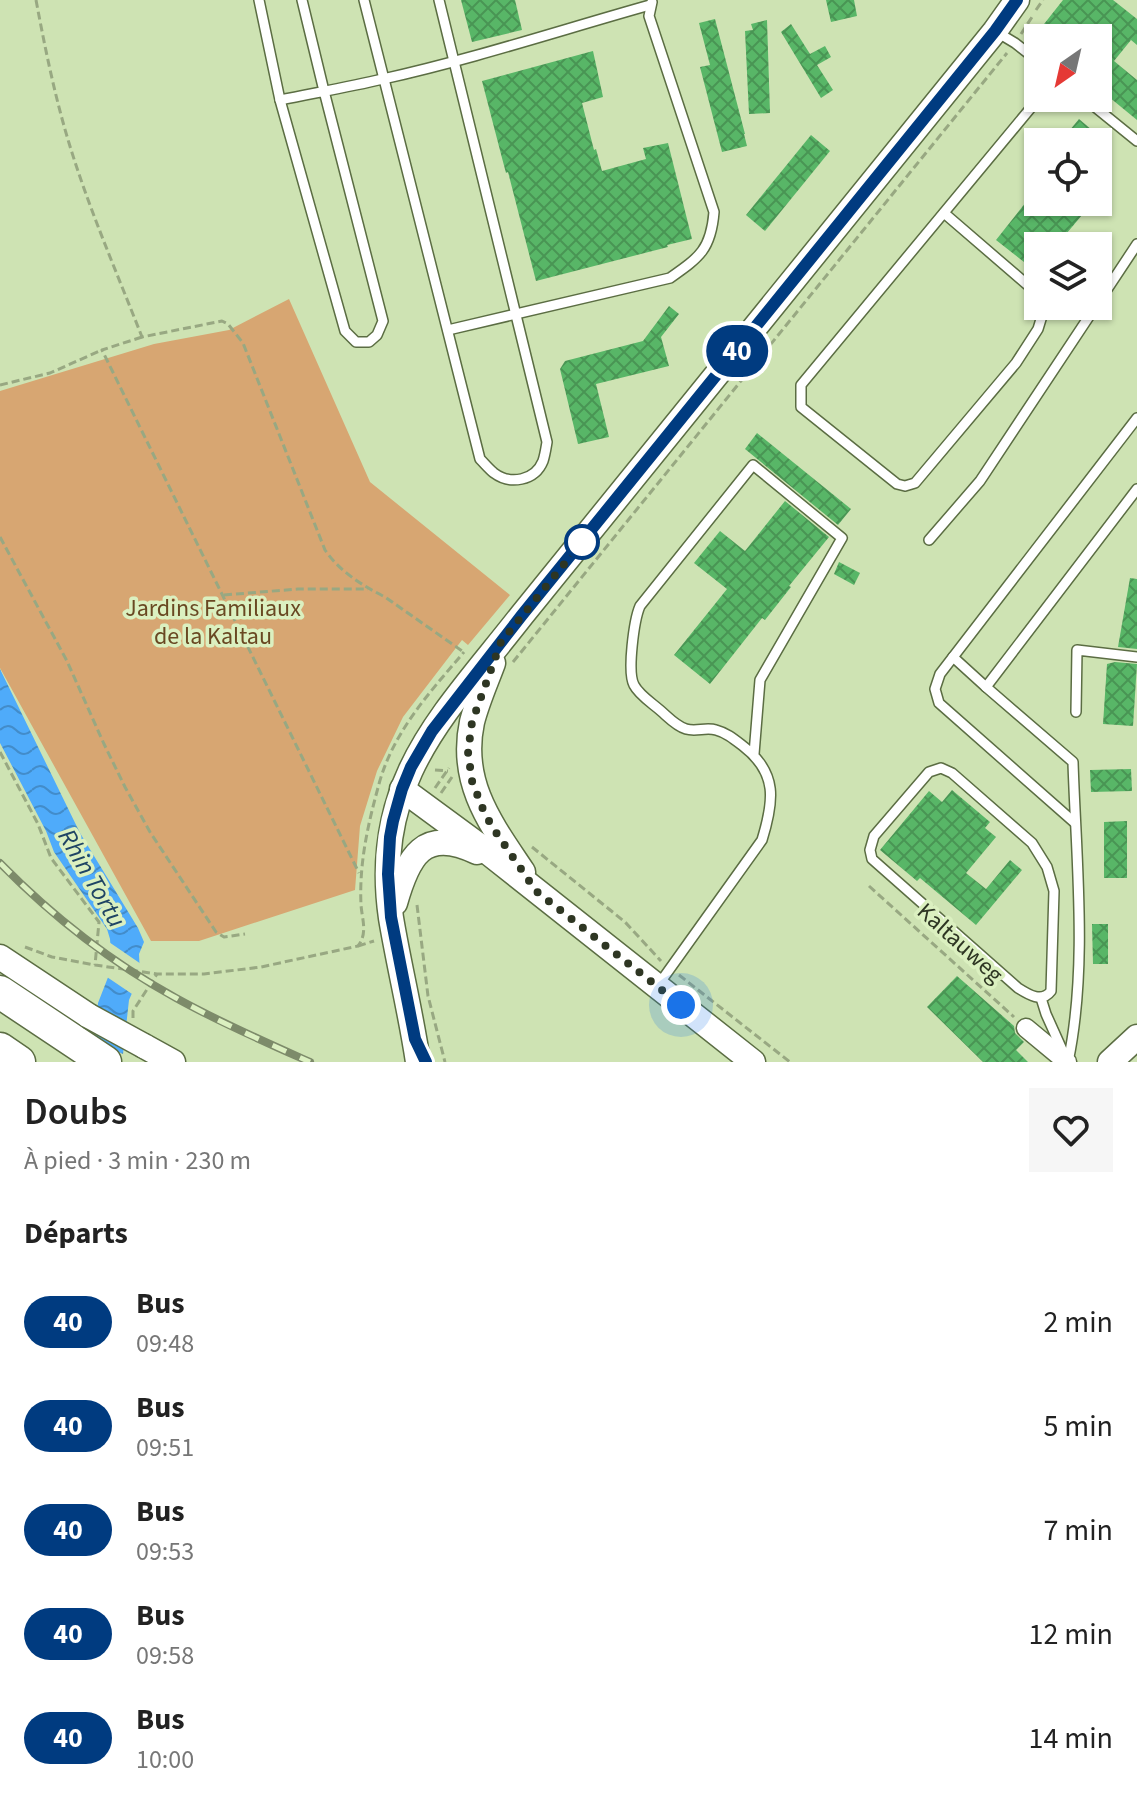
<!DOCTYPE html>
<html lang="fr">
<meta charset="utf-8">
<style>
:root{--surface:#fff;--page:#f6f6f6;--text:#222;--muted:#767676}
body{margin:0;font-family:"Source Sans 3",sans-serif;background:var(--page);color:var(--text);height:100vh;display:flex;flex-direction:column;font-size:30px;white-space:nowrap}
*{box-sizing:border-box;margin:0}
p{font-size:26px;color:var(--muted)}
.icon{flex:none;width:44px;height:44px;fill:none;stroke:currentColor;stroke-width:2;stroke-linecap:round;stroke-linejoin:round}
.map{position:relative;height:1062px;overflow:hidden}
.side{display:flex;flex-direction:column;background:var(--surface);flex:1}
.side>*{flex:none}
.badge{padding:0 16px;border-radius:26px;font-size:28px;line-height:52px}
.needle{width:52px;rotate:214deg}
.controls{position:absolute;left:1024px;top:24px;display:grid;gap:16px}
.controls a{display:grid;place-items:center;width:88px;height:88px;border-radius:0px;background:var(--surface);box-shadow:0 2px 6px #0004;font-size:40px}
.you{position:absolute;width:40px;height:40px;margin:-20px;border:6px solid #fff;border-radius:50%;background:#1a73e8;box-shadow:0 0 0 12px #1a73e833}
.map>.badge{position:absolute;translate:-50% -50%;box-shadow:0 0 0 4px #fff}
h2{padding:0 24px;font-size:30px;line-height:72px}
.round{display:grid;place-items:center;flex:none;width:84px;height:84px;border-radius:0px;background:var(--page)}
.summary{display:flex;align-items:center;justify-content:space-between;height:136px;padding:0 24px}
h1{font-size:38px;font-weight:600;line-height:60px}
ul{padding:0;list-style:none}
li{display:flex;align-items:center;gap:24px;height:104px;padding:0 24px}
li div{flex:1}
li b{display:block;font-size:30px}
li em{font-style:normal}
li .badge{min-width:88px;font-weight:700;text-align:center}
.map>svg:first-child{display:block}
.garden{fill:#d7a672}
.water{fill:url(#water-waves)}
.pier{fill:#cee3b3}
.building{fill:url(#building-cross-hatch)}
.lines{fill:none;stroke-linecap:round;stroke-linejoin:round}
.lane-casing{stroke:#5b6d43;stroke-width:12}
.street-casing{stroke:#5b6d43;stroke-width:21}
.secondary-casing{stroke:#5b6d43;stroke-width:27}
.highway-casing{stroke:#5b6d43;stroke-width:35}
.path{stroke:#98a882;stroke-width:3;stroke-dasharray:8 4;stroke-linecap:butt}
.lane{stroke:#fff;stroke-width:9}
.street{stroke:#fff;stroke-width:18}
.secondary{stroke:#fff;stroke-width:24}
.highway{stroke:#fff;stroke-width:32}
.rail-casing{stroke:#7d8b6a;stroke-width:8}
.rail{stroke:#dbf0c0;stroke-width:5;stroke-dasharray:15;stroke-linecap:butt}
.secondary-bridge-casing{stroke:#5b6d43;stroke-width:27;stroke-linecap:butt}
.secondary-bridge{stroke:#fff;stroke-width:24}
.line-casing{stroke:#fff;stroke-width:18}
.line{stroke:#003b80;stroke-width:12}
.walk{stroke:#2e3623;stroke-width:8;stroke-dasharray:0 14.4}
.stop-dot{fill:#fff;stroke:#003b80;stroke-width:4}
.labels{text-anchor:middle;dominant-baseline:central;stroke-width:7;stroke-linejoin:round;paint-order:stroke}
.park-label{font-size:24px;fill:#694822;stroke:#dbf0c0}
.street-label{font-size:24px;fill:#2e3623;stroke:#dbf0c0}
.water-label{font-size:26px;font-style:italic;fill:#1f4464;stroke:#dbf0c0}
</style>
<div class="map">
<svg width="1137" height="1062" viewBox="0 0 1137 1062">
<defs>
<pattern id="water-waves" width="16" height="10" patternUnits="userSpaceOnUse" patternTransform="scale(2)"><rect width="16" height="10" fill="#4fabfa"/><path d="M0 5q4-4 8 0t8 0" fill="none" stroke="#428cca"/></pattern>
<pattern id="building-cross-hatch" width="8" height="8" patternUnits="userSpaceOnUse" patternTransform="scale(2)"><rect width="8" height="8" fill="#58b667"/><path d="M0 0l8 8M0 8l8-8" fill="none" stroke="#499554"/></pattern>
</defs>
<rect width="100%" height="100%" fill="#cee3b3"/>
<!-- garden -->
<polygon class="garden" points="289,299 370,482 510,595 468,645 462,640 403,717 377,771 360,826 355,890 199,941 151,941 0,668 0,391 154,344 229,330"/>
<!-- water -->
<polygon class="water" points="0,669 80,833 138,928 144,942 139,954 140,975 129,1000 123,1054 95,1041 98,1003 112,967 110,939 107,929 54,852 46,831 0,743"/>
<!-- pier -->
<polygon class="pier" points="106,940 144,966 144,976 135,996 104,975 108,966"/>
<!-- building -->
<g class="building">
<polygon points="461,0 515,0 522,30 472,42"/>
<polygon points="826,0 854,0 857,16 831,22"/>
<polygon points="1063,0 1113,0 1137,19 1137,45 1131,40 1114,61 1137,80 1137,120 1098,88 1098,38 1033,38"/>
<polygon points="715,19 745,134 744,134 747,146 722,152 700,67 710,65 699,23"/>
<polygon points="767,20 770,113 749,114 745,31 753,30 751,24"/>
<polygon points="791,24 810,54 825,46 831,57 817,65 833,90 821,98 781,32"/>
<polygon points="593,51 603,97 582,103 594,150 596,149 602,171 646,159 643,148 668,143 692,239 667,245 668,247 536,281 508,172 506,173 502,158 482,81"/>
<polygon points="1079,119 1106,142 1060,142"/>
<polygon points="811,135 830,151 765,231 746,215"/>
<polygon points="1026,202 1093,202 1056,246 1038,246 1038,273 996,240"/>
<polygon points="669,306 679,314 661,337 669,366 596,384 609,437 578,444 560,369 565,361 643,341"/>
<polygon points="757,433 851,509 838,525 745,449"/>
<polygon points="785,501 829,537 789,586 791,587 765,620 762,618 710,684 674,655 727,589 694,563 720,531 745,551"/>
<polygon points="839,562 860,573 854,585 834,574"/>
<polygon points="1130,578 1137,579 1137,649 1118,647"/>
<polygon points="1115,662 1137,664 1133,726 1103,724 1107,664"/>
<polygon points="1131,769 1132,791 1091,792 1090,770"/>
<polygon points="952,790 990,822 985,828 996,837 966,873 986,889 1010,860 1022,870 976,925 920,878 917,881 880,850 929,791 942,802"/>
<polygon points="1127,821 1127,878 1104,878 1104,822"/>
<polygon points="1092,924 1108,924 1108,964 1093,964"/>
<polygon points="957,976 1014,1026 1015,1033 1024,1042 1016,1050 1028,1062 983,1062 927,1007"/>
</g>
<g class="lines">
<defs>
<g id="lane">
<polyline points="259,0 280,100"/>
<path d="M302,0L324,91L383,321L377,335L369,342H356L345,331L280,100C314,93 349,87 383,79C473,59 561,30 650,5"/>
<path d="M364,0L480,459C485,464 489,469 494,473C510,485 535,481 543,461C545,455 546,448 547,442L439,0"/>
<polyline points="995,31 1015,43 1038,61"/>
<polyline points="1039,98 801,385 801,407 897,484 905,486 915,483 1016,363 1038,329 1045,306"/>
<polyline points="1084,98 1137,141"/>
<polyline points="944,213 1038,294"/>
<polyline points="1098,303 1137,244"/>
<path d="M448,330L670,278C700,257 711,249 714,212L649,16L652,2"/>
<polyline points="929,540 980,481 1096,306"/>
<polyline points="953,657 986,687"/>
<polyline points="1076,712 1077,650 1137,657"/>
<path d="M941,768L952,773L1032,843L1047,867L1054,891L1051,991C1042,1003 1029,995 1018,988L872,859L870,850L874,836L929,772Z"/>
<polyline points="1075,823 939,703 935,689 940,674 1137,418"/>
<path d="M659,984L762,840C774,801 778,773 743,746C734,739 727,733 716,730C706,727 696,732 686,729C676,726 668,717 661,711C652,703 639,695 634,685C627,672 634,620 640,606L753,465L842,538L760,680L754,754"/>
<polyline points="1041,998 1046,1014 1064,1054"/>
<path d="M1068,1062C1088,967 1076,859 1073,762L986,687L1137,489"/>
</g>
<polyline id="street" points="1026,1028 1067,1062"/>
<g id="secondary">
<path d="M493,663C486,682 477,702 472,722C459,783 491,824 523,872"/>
<polyline points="402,789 485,850 753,1062"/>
<path d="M395,903C408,857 423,826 477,852"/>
<polyline points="0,957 89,1016"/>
<polyline points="144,1046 173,1062"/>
<path d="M418,1062C411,1014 399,966 391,918C371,780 445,714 522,615L995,31L1017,0"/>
<polyline points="1110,1062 1137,1037"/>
</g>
<g id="highway">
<polyline points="0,992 105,1062"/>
<polyline points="0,1049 19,1062"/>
</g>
</defs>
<!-- lane casing -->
<use href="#lane" class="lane-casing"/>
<!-- street casing -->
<use href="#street" class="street-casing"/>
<!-- secondary casing -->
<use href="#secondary" class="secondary-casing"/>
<!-- highway casing -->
<use href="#highway" class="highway-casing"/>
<!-- path -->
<g class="path">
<path d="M36,0C45,48 55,97 69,143C89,209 117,273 142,337L222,321L228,324L243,343L325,550C339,571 363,586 385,597L465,653"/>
<polyline points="1036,10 1043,0"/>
<polyline points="1021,34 1032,17"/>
<polyline points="142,337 102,350 359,873"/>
<polyline points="0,385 50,373 102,350"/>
<polyline points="0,537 67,661 104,744 125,787 150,832 216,932 224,937 245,934"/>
<polyline points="224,595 298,589 368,589"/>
<polyline points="513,662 1007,53"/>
<polyline points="0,752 38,824 51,858 99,922 95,965"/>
<polyline points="435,770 448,771"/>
<polyline points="435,788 449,768"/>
<polyline points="441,793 452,777"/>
<polyline points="532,847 625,922 661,961"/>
<polyline points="869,886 1014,1017"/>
<polyline points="417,905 428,996 445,1062"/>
<polyline points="358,946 374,941"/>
<path d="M25,947L52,957L95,965L157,974H204L261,967L358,946C368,933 362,919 361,905C359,863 368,824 379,784C393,732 430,692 464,652"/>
<polyline points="679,975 790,1062"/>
<polyline points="133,1018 133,1011 157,974"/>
</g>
<!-- lane -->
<use href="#lane" class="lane"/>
<!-- street -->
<use href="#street" class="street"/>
<!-- secondary -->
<use href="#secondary" class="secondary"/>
<!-- highway -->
<use href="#highway" class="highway"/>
<defs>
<path id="rail" d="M0,863C52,916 111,962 176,998C219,1022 265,1042 310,1062"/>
</defs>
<!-- rail casing -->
<use href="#rail" class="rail-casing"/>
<!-- rail -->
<use href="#rail" class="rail"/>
<defs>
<polyline id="secondary-bridge" points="89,1016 144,1046"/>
</defs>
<!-- secondary-bridge casing -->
<use href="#secondary-bridge" class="secondary-bridge-casing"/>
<!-- secondary-bridge -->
<use href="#secondary-bridge" class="secondary-bridge"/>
</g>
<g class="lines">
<defs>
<polyline id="line" points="426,1062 415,1039 391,917 388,874 390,837 393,821 402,789 411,767 432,731 522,615 995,31 1017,0"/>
</defs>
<!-- line casing -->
<use href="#line" class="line-casing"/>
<!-- line -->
<use href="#line" class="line"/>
<!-- walk -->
<polyline class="walk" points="582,542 501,642 472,722 468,752 472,781 484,812 493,828 536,891 681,1005"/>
</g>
<!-- markers -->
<circle class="stop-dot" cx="582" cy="542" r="16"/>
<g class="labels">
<!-- park labels -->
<g class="park-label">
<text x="213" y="608">Jardins Familiaux<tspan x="213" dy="28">de la Kaltau</tspan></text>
</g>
<!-- street labels -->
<g class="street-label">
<text transform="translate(960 943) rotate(42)">Kaltauweg</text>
</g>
<!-- water labels -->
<g class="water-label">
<text transform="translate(92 878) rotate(60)">Rhin Tortu</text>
</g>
</g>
</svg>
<div class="controls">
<a><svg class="needle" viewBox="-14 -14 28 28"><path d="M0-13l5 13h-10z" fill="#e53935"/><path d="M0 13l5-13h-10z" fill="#767676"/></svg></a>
<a><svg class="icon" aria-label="locate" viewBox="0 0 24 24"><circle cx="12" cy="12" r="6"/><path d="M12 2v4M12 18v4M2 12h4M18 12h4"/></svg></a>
<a><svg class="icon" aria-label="layers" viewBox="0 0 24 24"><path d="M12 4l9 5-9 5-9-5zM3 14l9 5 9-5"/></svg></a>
</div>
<div class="you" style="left:681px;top:1005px"></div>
<b class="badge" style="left:737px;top:351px;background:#003b80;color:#fff">40</b>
</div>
<section class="side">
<div class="summary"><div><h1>Doubs</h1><p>À pied · 3 min · 230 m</p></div><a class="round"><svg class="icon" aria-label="heart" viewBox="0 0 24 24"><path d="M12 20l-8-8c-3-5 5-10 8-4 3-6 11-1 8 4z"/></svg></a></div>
<h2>Départs</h2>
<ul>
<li><span class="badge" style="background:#003b80;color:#fff">40</span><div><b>Bus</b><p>09:48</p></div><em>2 min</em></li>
<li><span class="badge" style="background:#003b80;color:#fff">40</span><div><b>Bus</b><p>09:51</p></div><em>5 min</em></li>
<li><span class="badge" style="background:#003b80;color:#fff">40</span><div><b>Bus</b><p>09:53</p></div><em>7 min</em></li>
<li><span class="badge" style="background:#003b80;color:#fff">40</span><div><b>Bus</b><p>09:58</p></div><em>12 min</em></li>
<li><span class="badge" style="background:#003b80;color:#fff">40</span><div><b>Bus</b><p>10:00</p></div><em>14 min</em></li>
</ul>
</section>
